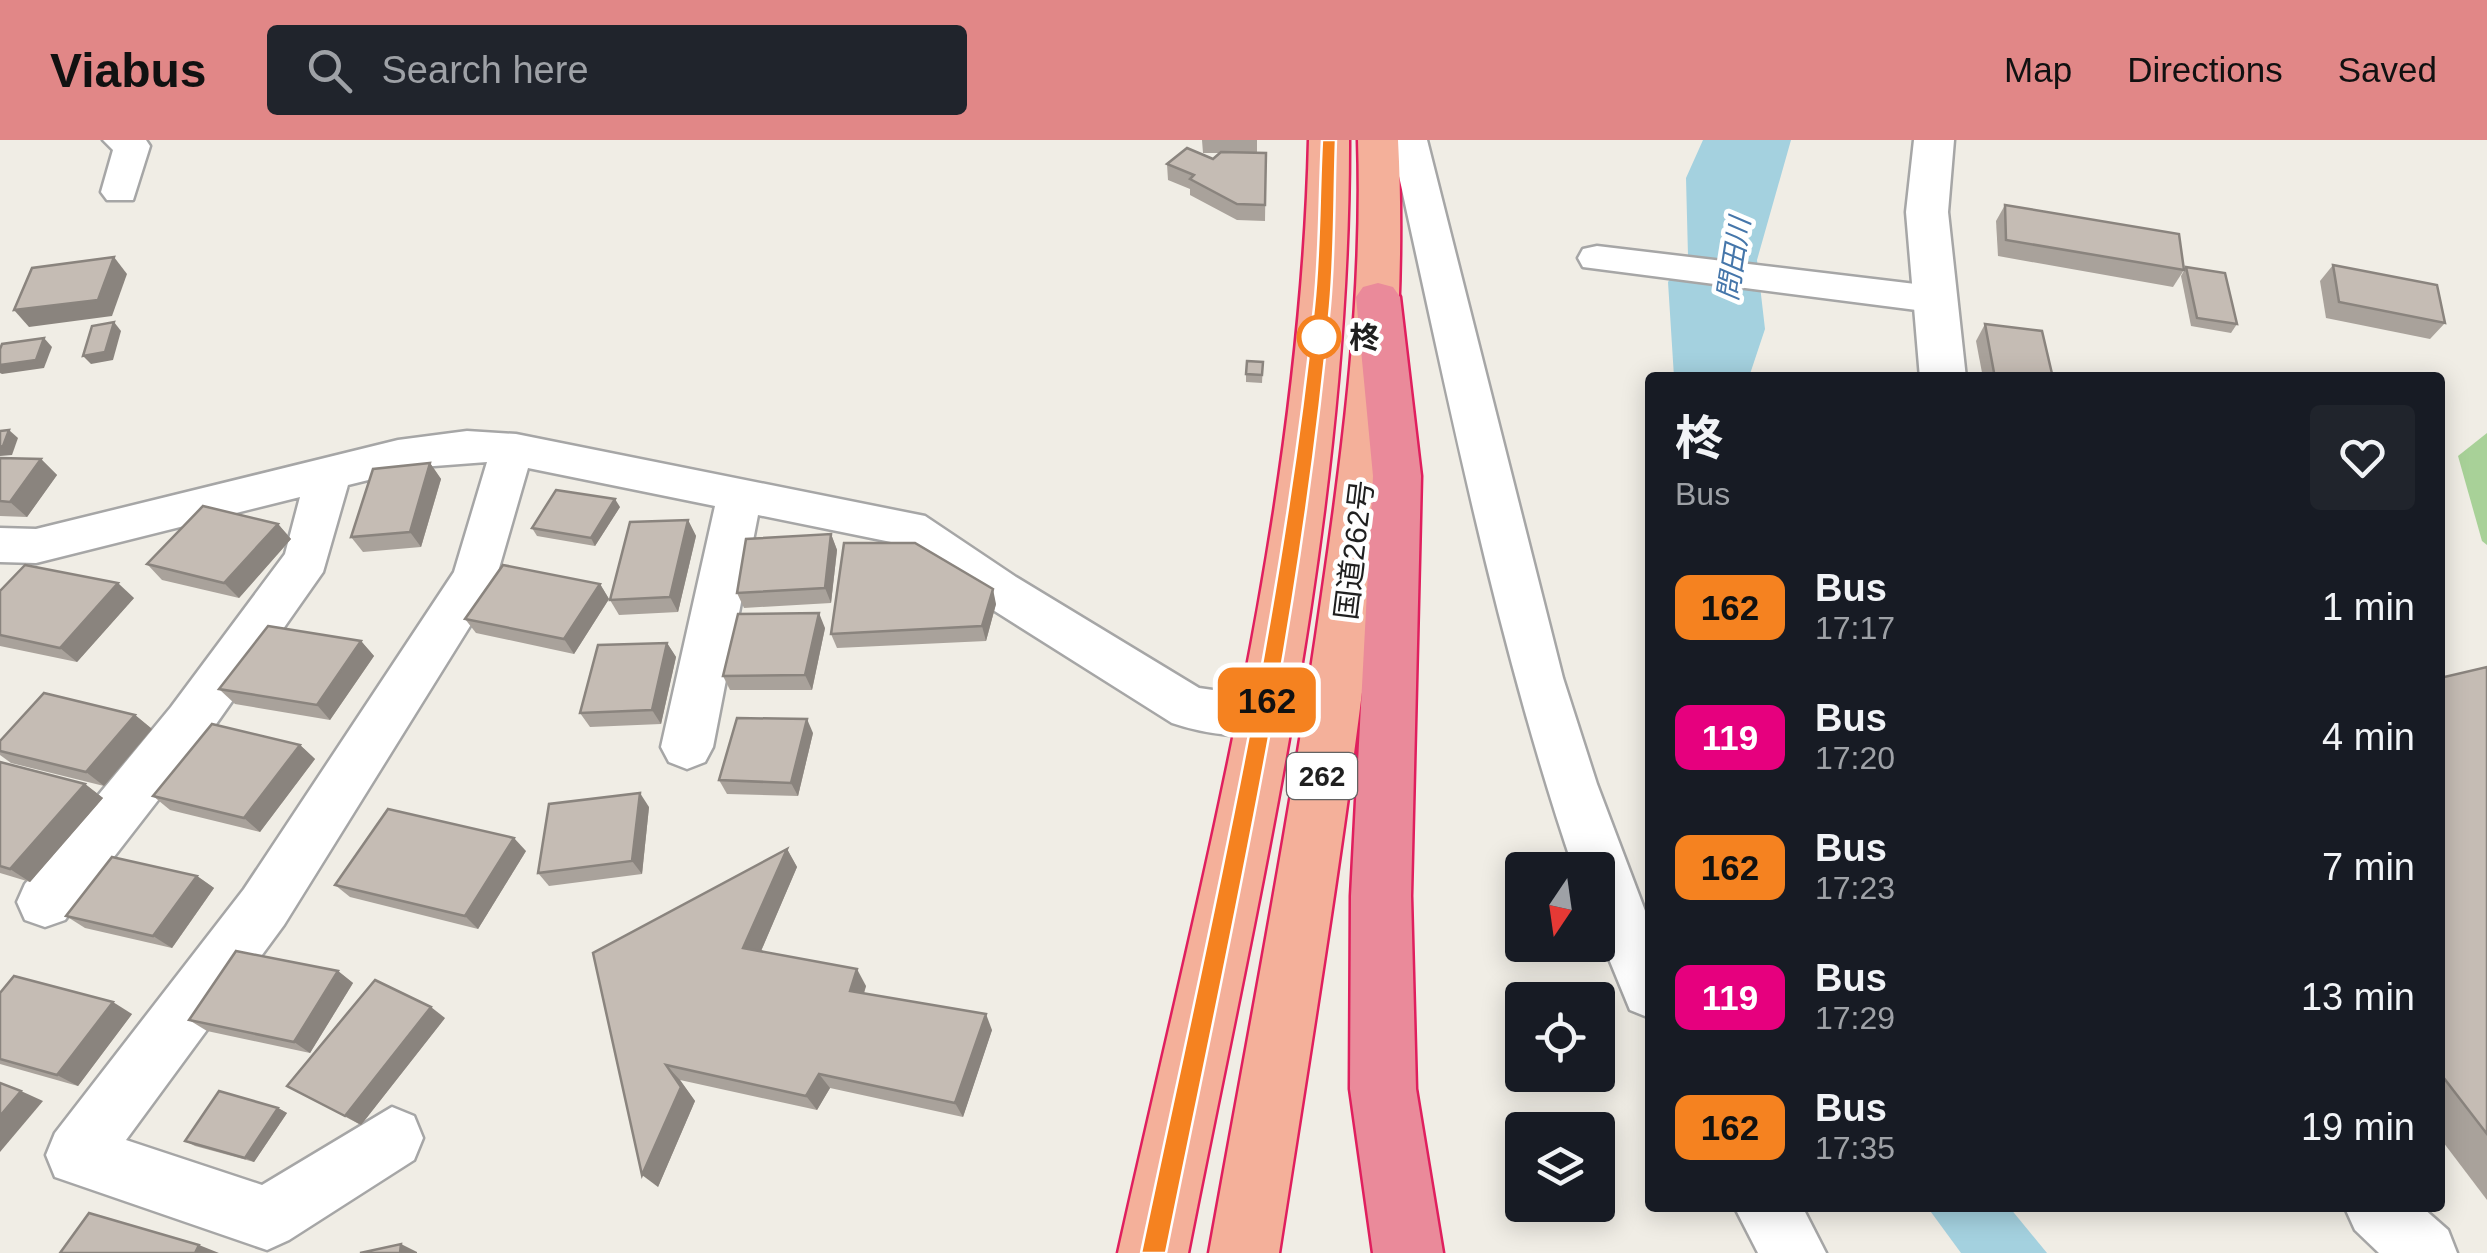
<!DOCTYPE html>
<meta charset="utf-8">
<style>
:root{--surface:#171b24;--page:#20242c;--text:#f1f3f6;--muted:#9ea1a6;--accent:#e18787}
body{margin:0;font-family:Arial,"Noto Sans JP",sans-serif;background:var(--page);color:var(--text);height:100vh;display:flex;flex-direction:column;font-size:38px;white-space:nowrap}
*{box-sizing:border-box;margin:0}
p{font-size:32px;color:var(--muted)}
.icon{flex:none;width:55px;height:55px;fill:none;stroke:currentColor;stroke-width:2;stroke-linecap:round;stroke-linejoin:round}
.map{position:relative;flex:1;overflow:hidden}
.panel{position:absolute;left:1645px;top:232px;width:800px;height:840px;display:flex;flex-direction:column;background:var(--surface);border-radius:10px;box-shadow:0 5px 25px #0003}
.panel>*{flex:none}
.badge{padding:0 20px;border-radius:15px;font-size:35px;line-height:65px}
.needle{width:65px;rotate:193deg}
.buttons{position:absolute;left:1505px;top:712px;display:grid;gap:20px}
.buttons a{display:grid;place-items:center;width:110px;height:110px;border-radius:10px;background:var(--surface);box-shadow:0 5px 25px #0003;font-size:50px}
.map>.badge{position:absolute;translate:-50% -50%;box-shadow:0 0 0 5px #fff}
.round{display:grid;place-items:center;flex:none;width:105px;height:105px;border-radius:10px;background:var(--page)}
.headline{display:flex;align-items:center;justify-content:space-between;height:170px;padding:0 30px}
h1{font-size:48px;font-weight:700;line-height:75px}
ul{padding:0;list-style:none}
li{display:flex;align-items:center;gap:30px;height:130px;padding:0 30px}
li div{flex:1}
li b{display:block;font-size:38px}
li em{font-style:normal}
li .badge{min-width:110px;font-weight:700;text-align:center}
header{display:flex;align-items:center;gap:60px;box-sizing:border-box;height:140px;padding:0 50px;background:var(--accent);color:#111}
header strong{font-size:48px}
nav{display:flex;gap:55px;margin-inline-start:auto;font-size:35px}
.search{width:700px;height:90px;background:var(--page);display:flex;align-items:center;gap:25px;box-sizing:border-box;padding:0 35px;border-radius:10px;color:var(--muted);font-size:38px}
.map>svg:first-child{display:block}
.forest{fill:#a8d198}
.water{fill:#a4d1df}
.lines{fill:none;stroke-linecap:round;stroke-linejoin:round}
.minor-casing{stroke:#a6a6a6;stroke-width:5}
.tertiary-casing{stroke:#a6a6a6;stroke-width:5}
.trunk-casing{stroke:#e01f5e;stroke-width:5}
.motorway-casing{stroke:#e01f5e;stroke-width:5}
.minor{fill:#fff;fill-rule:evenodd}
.tertiary{fill:#fff;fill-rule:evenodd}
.trunk{fill:#f4b09a;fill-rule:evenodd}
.motorway{fill:#ea8a9a;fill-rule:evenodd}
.wall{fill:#a9a29b}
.shaded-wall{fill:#8a847e}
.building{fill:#c5bcb4;stroke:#8a847e;stroke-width:2.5}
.line{fill:#f58220;stroke:#fff;stroke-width:2.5}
.stop-dot{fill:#fff;stroke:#f58220;stroke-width:5}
.labels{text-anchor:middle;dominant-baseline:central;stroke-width:9;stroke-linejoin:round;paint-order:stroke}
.far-water-label{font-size:28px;font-style:italic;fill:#4576aa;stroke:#fff}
.shield{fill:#fff;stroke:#626262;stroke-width:2.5}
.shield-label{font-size:28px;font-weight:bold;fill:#1f1f1f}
.stop-label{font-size:30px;font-weight:bold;fill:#1f1f1f;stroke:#fff;text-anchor:start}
.street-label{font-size:30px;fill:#1f1f1f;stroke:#fff}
</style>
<header>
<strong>Viabus</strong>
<div class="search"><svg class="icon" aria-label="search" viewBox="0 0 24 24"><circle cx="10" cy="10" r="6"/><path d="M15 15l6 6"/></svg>Search here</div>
<nav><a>Map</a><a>Directions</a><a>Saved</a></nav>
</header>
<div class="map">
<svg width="2487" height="1113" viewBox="0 0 2487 1113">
<rect width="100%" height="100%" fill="#f0ede5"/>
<!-- forest -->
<polygon class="forest" points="2487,293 2487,405 2482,401 2458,316"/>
<!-- water -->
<g class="water">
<polygon points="1703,0 1791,0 1757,120 1765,189 1749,237 1674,237 1668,142 1688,116 1686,38"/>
<polygon points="1928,1068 2010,1068 2047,1113 1961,1113"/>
</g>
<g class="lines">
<defs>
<g id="minor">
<polygon points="103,0 146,0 150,6 133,60 107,60 101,52 113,10"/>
<path d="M1391,0H1427L1563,538L1597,644L1650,784V878L1630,870L1598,792V730H1574C1493,492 1446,245 1391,0Z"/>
<polygon points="1597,106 1932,146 1946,150 1952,159 1946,168 1932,172 1583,127 1578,118 1583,109"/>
<path d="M467,291L516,294L925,376L1016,437L1199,548L1283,560L1290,575L1283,590C1251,601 1204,594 1172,583L982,463L896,403L758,375L713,607L705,622L687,629L669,622L661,607L715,366L528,328L493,449L284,785L126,1000L262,1045L392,967L414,976L423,998L414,1020L289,1100L267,1110L55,1037L46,1015L55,993L244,749L454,432L487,322L421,327L348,345L323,432L207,597L65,780L45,787L25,780L17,762L25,744L171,567L285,414L300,357L36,423L0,422V388L36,389L398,300Z"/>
<polygon points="1735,1068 1803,1068 1826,1113 1758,1113"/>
<polygon points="2345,1068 2423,1068 2448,1090 2457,1113 2379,1113 2355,1090"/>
</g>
<polygon id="tertiary" points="1914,0 1954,0 1948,72 1966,238 1920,238 1906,72"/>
<g id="trunk">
<path d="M1309,0H1349C1350,375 1260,746 1188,1113H1118C1199,747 1300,377 1309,0Z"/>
<path d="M1358,0H1398C1406,152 1391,302 1374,453C1349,674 1313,893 1279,1113H1209C1248,894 1291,675 1322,454C1344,303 1363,153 1358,0Z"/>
</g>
<polygon id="motorway" points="1378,143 1393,147 1400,157 1421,336 1411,756 1416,949 1443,1113 1373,1113 1350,949 1351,756 1373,336 1356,157 1363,147"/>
</defs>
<!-- minor casing -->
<use href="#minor" class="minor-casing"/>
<!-- tertiary casing -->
<use href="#tertiary" class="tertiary-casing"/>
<!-- trunk casing -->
<use href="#trunk" class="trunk-casing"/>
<!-- motorway casing -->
<use href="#motorway" class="motorway-casing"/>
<!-- minor -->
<use href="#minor" class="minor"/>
<!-- tertiary -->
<use href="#tertiary" class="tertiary"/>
<!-- trunk -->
<use href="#trunk" class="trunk"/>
<!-- motorway -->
<use href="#motorway" class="motorway"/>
</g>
<!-- wall -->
<g class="wall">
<polygon points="1202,0 1257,0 1257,13 1266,13 1265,81 1237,80 1190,55 1190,49 1168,40 1167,24 1213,19 1220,13 1203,13"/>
<polygon points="2005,65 2184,130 2173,147 1998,116 1996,81"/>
<polygon points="2333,125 2445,183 2430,199 2326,178 2320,141"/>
<polygon points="2186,127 2237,184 2231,193 2191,186 2181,136"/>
<polygon points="1985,184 2053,238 1983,238 1976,201"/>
<polygon points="1263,222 1262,243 1246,242 1246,234"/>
<polygon points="0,318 41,319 57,335 27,377 0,376"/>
<polygon points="430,323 441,339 421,407 363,412 351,397"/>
<polygon points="620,367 595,406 537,396 532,388"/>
<polygon points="688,380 696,396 678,472 619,475 610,460"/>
<polygon points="278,384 291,399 239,458 162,440 147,424"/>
<polygon points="831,394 837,410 831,463 744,468 737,453"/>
<polygon points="600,444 609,459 574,514 476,493 465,479"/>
<polygon points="0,451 134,458 77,522 0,506"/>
<polygon points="996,464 986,501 837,508 831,494"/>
<polygon points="825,488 812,550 730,550 723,536"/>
<polygon points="361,501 374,516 330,580 235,564 219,549"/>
<polygon points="667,503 676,517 661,584 590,587 580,573"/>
<polygon points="2487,527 2487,1060 2440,998 2440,538"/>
<polygon points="135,575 152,589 104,646 11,623 0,615 0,601"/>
<polygon points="813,593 798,656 727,654 719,640"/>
<polygon points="300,605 315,619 260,692 170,670 153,656"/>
<polygon points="0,622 85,644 103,658 30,742 0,733"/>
<polygon points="649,667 642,734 549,746 538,733"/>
<polygon points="787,709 797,727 761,811 866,846 864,854 992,890 963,977 830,948 817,970 680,940 695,961 658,1047 593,813"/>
<polygon points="526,711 478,789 350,757 335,745"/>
<polygon points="197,736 214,748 172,808 85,788 66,776"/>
<polygon points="338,831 353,843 310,913 207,891 189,880"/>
<polygon points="0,853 132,874 78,946 0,924"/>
<polygon points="445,878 361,985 287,946"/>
<polygon points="278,968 287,973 254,1022 195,1006 185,1001"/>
</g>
<!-- shaded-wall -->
<g class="shaded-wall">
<polygon points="114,117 127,134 112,176 29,187 14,170"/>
<polygon points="114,182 121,191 113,220 91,224 83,216"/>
<polygon points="44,198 52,207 44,228 2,234 0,233 0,225"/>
<polygon points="9,290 18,298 12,315 0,316 0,307"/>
<polygon points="41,319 57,335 27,377 10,362"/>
<polygon points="430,323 441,339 421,407 410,392"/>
<polygon points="615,359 620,367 595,406 591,398"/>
<polygon points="688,380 696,396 678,472 670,457"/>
<polygon points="278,384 291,399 239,458 224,443"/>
<polygon points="831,394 837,410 831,463 825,448"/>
<polygon points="118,443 134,458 77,522 60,508"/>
<polygon points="600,444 609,459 574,514 564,499"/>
<polygon points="993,449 996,464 986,501 982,486"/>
<polygon points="819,473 825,488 812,550 805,535"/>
<polygon points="361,501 374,516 330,580 317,565"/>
<polygon points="667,503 676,517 661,584 652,570"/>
<polygon points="135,575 152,589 104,646 86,632"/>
<polygon points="807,579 813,593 798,656 791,643"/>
<polygon points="300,605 315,619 260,692 244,678"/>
<polygon points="85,644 103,658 30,742 10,729"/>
<polygon points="640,653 649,667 642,734 632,721"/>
<polygon points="514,698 526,711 478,789 465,776"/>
<polygon points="787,709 797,727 755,825 743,808"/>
<polygon points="197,736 214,748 172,808 153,796"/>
<polygon points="857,829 866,846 859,867 850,851"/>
<polygon points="338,831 353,843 310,913 294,902"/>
<polygon points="113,862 132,874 78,946 57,935"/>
<polygon points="431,867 445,878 361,985 345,976"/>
<polygon points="986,874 992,890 963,977 955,963"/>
<polygon points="666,925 680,940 695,961 658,1047 642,1035"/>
<polygon points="819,934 830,948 817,970 806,956"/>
<polygon points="21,951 43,961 0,1012 0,976"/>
<polygon points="278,968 287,973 254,1022 245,1018"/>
<polygon points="401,1104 417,1112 417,1113 400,1113"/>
<polygon points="199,1105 219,1113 195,1113"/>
</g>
<!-- building -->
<g class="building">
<polygon points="1187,8 1213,19 1221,12 1266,13 1265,65 1237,64 1190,39 1194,35 1167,24"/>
<polygon points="2005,65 2179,94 2184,130 2006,100"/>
<polygon points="114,117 98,160 14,170 32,128"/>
<polygon points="2333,125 2437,145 2445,183 2339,162"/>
<polygon points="2186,127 2225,133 2237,184 2197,178"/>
<polygon points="114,182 105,212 83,216 92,186"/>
<polygon points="1985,184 2042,191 2053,238 1995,238"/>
<polygon points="44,198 36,220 0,225 0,209 2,204"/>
<polygon points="1247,221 1263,222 1262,235 1246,234"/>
<polygon points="9,290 3,306 0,307 0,291"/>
<polygon points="0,318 41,319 10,362 0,361"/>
<polygon points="430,323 410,392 351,397 373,329"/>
<polygon points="556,350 615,359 591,398 532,388"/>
<polygon points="203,366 278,384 224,443 147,424"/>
<polygon points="688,380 670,457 610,460 630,382"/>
<polygon points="831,394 825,448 737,453 746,399"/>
<polygon points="844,403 915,403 993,449 982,486 831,494"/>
<polygon points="25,425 118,443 60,508 0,495 0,451"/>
<polygon points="503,425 600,444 564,499 465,479"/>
<polygon points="819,473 805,535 723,536 738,474"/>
<polygon points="268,486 361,501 317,565 219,549"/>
<polygon points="667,503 652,570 580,573 598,505"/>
<polygon points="2487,527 2487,994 2440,933 2440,538"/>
<polygon points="44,553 135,575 86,632 0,611 0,601"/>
<polygon points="737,578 807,579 791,643 719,640"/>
<polygon points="212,584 300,605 244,678 153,656"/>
<polygon points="0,622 85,644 10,729 0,726"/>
<polygon points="640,653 632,721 538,733 549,664"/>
<polygon points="388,669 514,698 465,776 335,745"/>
<polygon points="787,709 743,808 857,829 850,851 986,874 955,963 819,934 806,956 666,925 681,947 642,1035 593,813"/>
<polygon points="112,717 197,736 153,796 66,776"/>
<polygon points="236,811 338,831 294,902 189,880"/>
<polygon points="14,836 113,862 57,935 0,919 0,853"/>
<polygon points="375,840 431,867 345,976 287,946"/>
<polygon points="0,943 21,951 0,976"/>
<polygon points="219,951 278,968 245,1018 185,1001"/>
<polygon points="89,1073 199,1105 195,1113 60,1113"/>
<polygon points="401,1104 400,1113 360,1113"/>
</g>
<!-- line -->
<path class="line" d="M1322,0H1336C1334,55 1335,111 1330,166C1301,486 1229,799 1166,1113H1141C1207,799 1281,486 1314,167C1320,112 1319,55 1322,0Z"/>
<!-- markers -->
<circle class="stop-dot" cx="1319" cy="197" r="20"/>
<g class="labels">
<!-- far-water labels -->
<g class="far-water-label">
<text transform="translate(1734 119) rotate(-81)">問田川</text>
</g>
<!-- shield labels -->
<rect class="shield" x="1287" y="613" width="70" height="46" rx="8"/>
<g class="shield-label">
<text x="1322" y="636">262</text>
</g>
<!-- stop labels -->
<g class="stop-label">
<text x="1349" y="197">柊</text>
</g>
<!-- street labels -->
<g class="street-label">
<text transform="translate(1354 410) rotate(-83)">国道262号</text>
</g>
</g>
</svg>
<div class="buttons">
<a><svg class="needle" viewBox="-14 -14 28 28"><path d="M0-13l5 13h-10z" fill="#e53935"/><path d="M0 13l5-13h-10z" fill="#9ea1a6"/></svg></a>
<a><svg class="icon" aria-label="locate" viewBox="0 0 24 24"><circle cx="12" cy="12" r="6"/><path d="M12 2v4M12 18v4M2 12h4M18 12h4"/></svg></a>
<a><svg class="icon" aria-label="layers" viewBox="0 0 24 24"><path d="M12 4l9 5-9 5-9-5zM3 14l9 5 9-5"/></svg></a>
</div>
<b class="badge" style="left:1267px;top:560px;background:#f58220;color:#111">162</b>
<section class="panel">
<div class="headline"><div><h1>柊</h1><p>Bus</p></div><a class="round"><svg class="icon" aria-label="heart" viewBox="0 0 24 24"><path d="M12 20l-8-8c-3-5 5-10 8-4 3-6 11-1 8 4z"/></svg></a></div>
<ul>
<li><span class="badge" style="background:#f58220;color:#111">162</span><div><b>Bus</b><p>17:17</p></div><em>1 min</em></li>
<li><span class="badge" style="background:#e6007e;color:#fff">119</span><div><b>Bus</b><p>17:20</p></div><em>4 min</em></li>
<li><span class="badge" style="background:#f58220;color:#111">162</span><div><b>Bus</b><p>17:23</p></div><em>7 min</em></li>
<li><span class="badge" style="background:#e6007e;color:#fff">119</span><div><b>Bus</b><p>17:29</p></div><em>13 min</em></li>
<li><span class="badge" style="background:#f58220;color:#111">162</span><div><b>Bus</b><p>17:35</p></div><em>19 min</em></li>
</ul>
</section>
</div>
